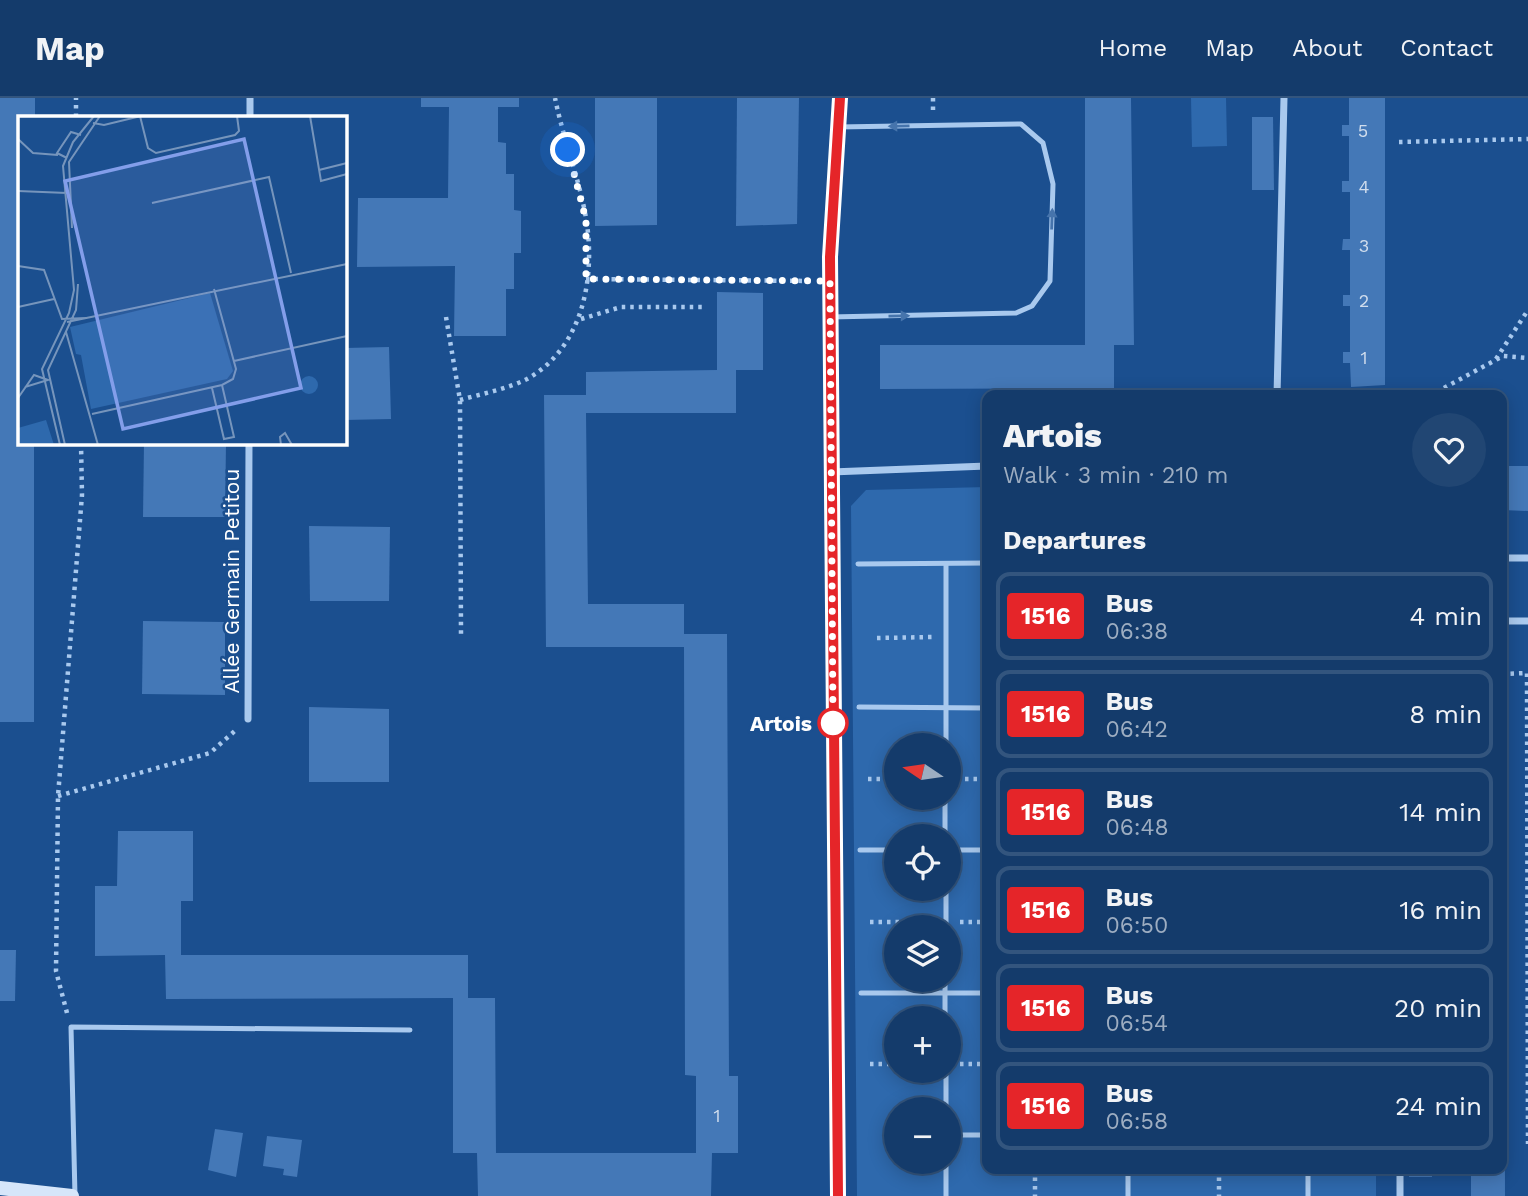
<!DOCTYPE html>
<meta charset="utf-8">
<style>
:root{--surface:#143b6b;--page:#214673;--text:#f1f3f6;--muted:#9dadc1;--line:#33557e}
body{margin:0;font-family:"Work Sans",sans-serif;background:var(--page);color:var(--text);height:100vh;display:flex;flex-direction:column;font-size:26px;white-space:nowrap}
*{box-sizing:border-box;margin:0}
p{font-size:23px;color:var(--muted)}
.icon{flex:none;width:38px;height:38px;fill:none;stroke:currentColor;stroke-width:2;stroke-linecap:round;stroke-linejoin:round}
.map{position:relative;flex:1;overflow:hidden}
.panel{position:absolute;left:982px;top:292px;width:525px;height:784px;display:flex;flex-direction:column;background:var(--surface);border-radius:14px;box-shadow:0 4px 18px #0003,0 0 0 2px var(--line)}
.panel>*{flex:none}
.badge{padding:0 14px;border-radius:5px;font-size:24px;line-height:46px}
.needle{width:46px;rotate:283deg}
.fabs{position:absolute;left:884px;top:635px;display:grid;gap:14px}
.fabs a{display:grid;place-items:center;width:77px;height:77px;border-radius:50%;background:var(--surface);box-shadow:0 4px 18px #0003,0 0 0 2px var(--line);font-size:35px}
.you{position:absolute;width:35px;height:35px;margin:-18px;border:5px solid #fff;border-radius:50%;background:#1a73e8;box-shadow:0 0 0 10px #1a73e833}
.map>.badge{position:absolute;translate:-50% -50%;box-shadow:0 0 0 4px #fff}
h2{padding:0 21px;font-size:26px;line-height:63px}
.round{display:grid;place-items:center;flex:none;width:74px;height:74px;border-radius:37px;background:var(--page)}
.summary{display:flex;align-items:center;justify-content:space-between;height:119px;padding:0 21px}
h1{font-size:33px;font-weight:800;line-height:52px}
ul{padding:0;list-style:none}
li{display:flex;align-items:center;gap:21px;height:88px;margin:0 14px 10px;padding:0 7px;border:4px solid var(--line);border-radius:14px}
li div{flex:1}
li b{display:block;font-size:26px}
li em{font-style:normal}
li .badge{min-width:77px;font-weight:700;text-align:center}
header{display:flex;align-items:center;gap:42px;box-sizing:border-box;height:98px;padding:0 35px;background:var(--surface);border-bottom:2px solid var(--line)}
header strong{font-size:33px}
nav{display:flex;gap:38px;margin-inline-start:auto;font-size:24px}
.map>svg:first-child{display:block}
.green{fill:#2e69ad;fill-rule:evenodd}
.building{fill:#4478b7}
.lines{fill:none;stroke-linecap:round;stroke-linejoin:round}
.path{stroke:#a9c9ee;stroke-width:4.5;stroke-dasharray:3.5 5;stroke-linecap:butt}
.lane{stroke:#a9c9ee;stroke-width:5}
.street{stroke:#a9c9ee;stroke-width:7}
.secondary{stroke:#d6e6fa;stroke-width:14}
.oneway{fill:#4674ac}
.line-casing{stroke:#fff;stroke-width:16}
.line{stroke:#e52529;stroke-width:10}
.walk{stroke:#fff;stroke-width:7;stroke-dasharray:0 12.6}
.stop-dot{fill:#fff;stroke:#e52529;stroke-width:3.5}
.labels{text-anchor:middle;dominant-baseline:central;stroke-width:5;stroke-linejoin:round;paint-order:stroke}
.number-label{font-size:18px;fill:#d0dded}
.street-label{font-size:21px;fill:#fff;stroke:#1b4f8f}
.stop-label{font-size:21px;font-weight:bold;fill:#fff;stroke:#1b4f8f;text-anchor:end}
.inset-road{fill:none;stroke:#7695bc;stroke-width:2}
.view{fill:#839eea;fill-opacity:0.15;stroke:#839eea;stroke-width:3.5}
.inset-edge{fill:none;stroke:#fff;stroke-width:3.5}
</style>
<header>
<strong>Map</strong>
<nav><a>Home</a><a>Map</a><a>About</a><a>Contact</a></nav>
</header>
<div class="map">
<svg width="1528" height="1098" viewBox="0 0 1528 1098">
<rect width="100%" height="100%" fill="#1b4f8f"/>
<!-- green -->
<g class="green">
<polygon points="1191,0 1226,0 1227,48 1192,49"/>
<path d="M987,389V1071H1376V1098H857L851,408L866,392ZM896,648H948V700H896ZM896,738H948V791H896ZM896,830H948V882H896ZM896,920H948V973H896ZM896,1012H948V1064H896Z"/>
</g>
<!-- building -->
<g class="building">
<polygon points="0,0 35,0 35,19 19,19 19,345 34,345 34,624 0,624"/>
<polygon points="421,0 519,0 519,9 498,9 498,44 506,45 506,76 514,76 514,112 521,113 521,155 514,155 514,191 506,191 506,238 454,238 455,168 357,169 358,100 448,100 449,9 421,9"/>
<polygon points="595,0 657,0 657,127 595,128"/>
<polygon points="737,0 799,0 797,126 736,128"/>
<polygon points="1085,0 1131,0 1134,247 1114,247 1114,290 880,291 880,247 1085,247"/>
<polygon points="1349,0 1385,0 1385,287 1351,289 1350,265 1343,265 1343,254 1350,254 1350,208 1343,208 1343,197 1350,197 1350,152 1342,152 1343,141 1350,141 1350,94 1342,94 1342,83 1349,83 1349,38 1342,38 1342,27 1349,27"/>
<polygon points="1252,19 1273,19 1274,92 1252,92"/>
<polygon points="717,194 763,195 763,272 736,272 736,315 586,315 588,506 684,506 684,536 727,536 729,978 738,978 738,1055 712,1055 711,1098 478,1098 477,1055 453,1055 453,900 166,901 165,857 95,858 95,788 117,788 118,733 193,733 193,803 181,803 181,857 468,857 468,900 495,900 496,1055 696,1055 696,978 685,977 684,549 546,549 544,297 586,297 586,274 717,272"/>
<polygon points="389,249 391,321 345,322 345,250"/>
<polygon points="144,345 226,345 225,419 143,419"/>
<polygon points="1502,368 1528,368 1528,413 1502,412"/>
<polygon points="309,428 390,429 389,503 310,503"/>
<polygon points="143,523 225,524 225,597 142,596"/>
<polygon points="1502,589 1504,589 1505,1098 1471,1098 1471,1074 1468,1071 1502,1071"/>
<polygon points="309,609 389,611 389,684 309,684"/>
<polygon points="0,852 16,852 15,903 0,903"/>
<polygon points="215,1031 243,1035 236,1079 208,1072"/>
<polygon points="267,1038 302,1042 297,1079 283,1077 284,1071 263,1068"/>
<rect x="1409" y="1071" width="23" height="8"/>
</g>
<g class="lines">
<!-- path -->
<g class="path">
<polyline points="933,0 933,13"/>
<polyline points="76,19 76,0"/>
<polyline points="1399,44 1528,41"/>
<polyline points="586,181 815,183"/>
<polyline points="446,219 460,302 461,536"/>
<polyline points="581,221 621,209 703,209"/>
<polyline points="1496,261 1528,212"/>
<polyline points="1331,298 1359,298"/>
<polyline points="1429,298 1503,258 1528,260"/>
<path d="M460,302C481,296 507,291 527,281C583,250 596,179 586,120C579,80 563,40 555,0"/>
<polyline points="877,540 932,539"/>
<polyline points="1502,576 1527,575 1528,1046"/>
<polyline points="868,681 896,681"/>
<polyline points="948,681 987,681"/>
<polyline points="58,698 210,655 237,631"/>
<polyline points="870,824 934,824"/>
<polyline points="960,824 987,824"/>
<polyline points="67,915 56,873 58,698 82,397 81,345"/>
<polyline points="870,966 896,966"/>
<polyline points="960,966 987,966"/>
<polyline points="1035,1071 1035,1098"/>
<polyline points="1219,1071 1219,1098"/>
</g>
<!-- lane -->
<g class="lane">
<polyline points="830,219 1016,215 1032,208 1050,183 1053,86 1043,45 1021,26 838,29"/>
<polyline points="858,466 987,465"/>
<polyline points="859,609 987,610"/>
<polyline points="946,648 946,466"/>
<polyline points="945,700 945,738"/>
<polyline points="860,752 896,752"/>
<polyline points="948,752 987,752"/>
<polyline points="946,791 946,830"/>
<polyline points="945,882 945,920"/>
<polyline points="861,895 987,895"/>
<polyline points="946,973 946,1012"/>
<polyline points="948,1037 987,1037"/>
<polyline points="1128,1071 1128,1098"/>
<polyline points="75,1098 71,929 410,932"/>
<polyline points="946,1098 946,1064"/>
<polyline points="1308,1098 1308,1071"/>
</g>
<!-- street -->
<g class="street">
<polyline points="250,19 250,0"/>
<polyline points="1277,298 1284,0"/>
<polyline points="831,374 987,368"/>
<polyline points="1502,460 1528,460"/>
<polyline points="1502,523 1528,523"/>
<polyline points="248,621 249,345"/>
<polyline points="838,1098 830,159 840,0"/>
<polyline points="1400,1098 1400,1071"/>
</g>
<!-- secondary -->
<polyline class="secondary" points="0,1090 72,1098"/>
</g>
<!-- one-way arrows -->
<defs><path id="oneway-solid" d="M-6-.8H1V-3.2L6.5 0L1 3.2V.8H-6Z" transform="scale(1.75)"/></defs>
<g class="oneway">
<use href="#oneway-solid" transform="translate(899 28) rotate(179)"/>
<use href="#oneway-solid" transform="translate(1052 121) rotate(-88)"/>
<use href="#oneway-solid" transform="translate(899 218) rotate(-1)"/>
</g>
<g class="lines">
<defs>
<polyline id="line" points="838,1098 830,159 840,0"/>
</defs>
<!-- line casing -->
<use href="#line" class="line-casing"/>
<!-- line -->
<use href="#line" class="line"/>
<!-- walk -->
<polyline class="walk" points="568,52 586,122 586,181 830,183 833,625"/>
</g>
<!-- markers -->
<circle class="stop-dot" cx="833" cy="625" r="14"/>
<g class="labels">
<!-- number labels -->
<g class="number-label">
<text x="1363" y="32">5</text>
<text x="1364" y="88">4</text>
<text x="1364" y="147">3</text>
<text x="1364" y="202">2</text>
<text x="1364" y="259">1</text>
<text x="717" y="1017">1</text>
</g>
<!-- street labels -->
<g class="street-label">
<text transform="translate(231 483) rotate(-90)">Allée Germain Petitou</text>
</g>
<!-- stop labels -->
<g class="stop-label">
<text x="812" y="625">Artois</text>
</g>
</g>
<!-- overview -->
<g transform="translate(18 18)">
<rect width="329" height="329" fill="#1b4f8f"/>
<path d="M192,177L215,255L209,263L73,293L63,239L58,238L52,211ZM282 269a9 9 0 1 1 18 0a9 9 0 1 1-18 0ZM28,304L36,329H0V312Z" fill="#2e69ad"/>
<path class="inset-road" d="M122,0L130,32L138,37L217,19L221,15L219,0M292,0L303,65L329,58M75,7L86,9L123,0M0,23L15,37L40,39M49,42L39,37L53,16L63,19M301,54L329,47M0,75L49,77M134,87L251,61L273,157M54,112L51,46L82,0M0,150L26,154L44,203L68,202M0,191L36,183M49,206L329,148M48,216L80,329M216,245L329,220M194,272L206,323L216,321L204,269M0,282L16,259L30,264L7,271M74,298L204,269L215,263L218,253L196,173M42,329L24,253L51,197L56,174L45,50L55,26L76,0M47,329L30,254L58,194L60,168M263,329L262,321L267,317L274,329"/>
<path class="view" d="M226,23L283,272L105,313L47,65Z"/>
<rect width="329" height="329" class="inset-edge"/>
</g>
</svg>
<div class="fabs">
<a><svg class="needle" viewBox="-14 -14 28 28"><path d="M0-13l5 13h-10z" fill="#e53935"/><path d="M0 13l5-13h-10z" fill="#9dadc1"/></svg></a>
<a><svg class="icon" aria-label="locate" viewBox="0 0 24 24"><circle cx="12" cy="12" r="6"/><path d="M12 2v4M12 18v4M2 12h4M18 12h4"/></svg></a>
<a><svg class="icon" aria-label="layers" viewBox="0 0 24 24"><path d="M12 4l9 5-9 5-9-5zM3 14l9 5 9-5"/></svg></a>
<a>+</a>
<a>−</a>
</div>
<div class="you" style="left:568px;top:52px"></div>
<section class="panel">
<div class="summary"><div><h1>Artois</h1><p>Walk · 3 min · 210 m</p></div><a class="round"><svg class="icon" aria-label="heart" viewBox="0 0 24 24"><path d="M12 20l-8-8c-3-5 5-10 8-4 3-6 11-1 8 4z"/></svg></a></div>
<h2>Departures</h2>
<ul>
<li><span class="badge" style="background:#e52529;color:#fff">1516</span><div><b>Bus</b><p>06:38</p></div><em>4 min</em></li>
<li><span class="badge" style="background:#e52529;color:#fff">1516</span><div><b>Bus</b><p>06:42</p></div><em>8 min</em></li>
<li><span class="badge" style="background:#e52529;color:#fff">1516</span><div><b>Bus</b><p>06:48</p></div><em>14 min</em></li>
<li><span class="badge" style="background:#e52529;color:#fff">1516</span><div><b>Bus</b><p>06:50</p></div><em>16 min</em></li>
<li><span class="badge" style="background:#e52529;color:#fff">1516</span><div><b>Bus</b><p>06:54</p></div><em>20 min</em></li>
<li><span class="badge" style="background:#e52529;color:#fff">1516</span><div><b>Bus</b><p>06:58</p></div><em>24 min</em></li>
</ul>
</section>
</div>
